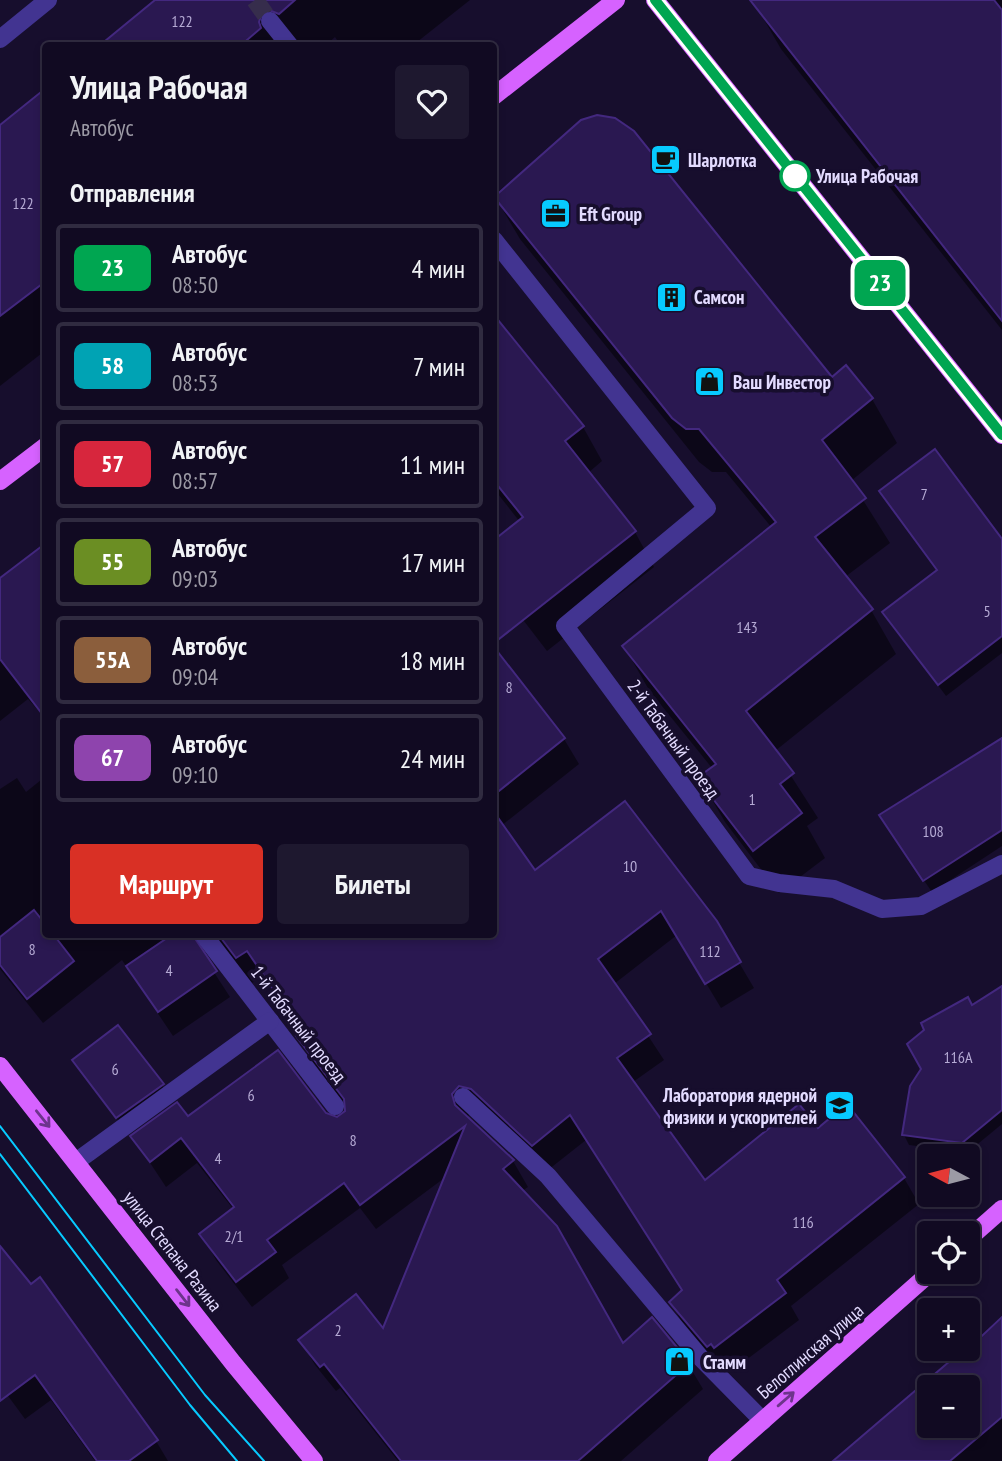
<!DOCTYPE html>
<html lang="ru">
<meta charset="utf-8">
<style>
:root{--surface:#110a22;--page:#1e182f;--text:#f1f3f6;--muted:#9c9aa5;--line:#302b40;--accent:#d93025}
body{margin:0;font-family:"PT Sans Narrow",sans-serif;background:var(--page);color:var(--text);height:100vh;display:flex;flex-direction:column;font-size:26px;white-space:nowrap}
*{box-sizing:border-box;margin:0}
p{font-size:23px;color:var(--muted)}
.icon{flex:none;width:38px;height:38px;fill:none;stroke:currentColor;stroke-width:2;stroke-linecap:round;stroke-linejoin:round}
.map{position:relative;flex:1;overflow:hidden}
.panel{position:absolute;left:42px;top:42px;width:455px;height:896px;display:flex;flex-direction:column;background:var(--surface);border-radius:7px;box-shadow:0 4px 10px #0003,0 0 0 2px var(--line)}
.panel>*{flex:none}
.badge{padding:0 14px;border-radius:10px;font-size:24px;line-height:46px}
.needle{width:46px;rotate:277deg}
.fabs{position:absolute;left:917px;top:1144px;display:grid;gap:14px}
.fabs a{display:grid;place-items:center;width:63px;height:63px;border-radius:7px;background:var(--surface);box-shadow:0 4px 10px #0003,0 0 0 2px var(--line);font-size:35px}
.map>.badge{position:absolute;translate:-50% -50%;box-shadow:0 0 0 4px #fff}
h2{padding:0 28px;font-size:26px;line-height:63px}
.round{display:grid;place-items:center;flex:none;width:74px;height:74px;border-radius:7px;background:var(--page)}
.headline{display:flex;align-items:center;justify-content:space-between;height:119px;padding:0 28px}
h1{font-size:33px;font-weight:800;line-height:52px}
.action{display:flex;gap:14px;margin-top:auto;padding:14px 28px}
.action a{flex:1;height:80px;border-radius:7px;background:var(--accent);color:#fff;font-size:28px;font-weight:800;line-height:80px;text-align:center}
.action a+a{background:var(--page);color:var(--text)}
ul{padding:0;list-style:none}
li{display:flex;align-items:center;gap:21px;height:88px;margin:0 14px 10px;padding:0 14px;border:4px solid var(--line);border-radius:7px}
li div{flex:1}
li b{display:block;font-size:26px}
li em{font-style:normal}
li .badge{min-width:77px;font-weight:700;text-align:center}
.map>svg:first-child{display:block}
.shadow{fill:#0007;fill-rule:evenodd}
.building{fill:#2a1851;stroke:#43287f;stroke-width:2;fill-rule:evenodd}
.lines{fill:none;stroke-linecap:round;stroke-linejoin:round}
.minor-tunnel{stroke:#362d4c;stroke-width:18;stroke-dasharray:18 9;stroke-linecap:butt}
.minor{stroke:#423491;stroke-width:18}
.major{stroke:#d662ff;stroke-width:18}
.tram{stroke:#07caff;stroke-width:2}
.oneway{stroke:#6d348c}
.line-casing{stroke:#fff;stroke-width:16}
.line{stroke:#00a651;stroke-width:10}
.stop-dot{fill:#fff;stroke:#00a651;stroke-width:3.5}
.labels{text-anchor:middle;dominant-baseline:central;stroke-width:7;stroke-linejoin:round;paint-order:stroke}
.number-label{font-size:16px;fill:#b5aad4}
.poi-label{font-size:19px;font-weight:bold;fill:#e3dbff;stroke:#170e2d;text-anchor:start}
.stop-label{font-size:19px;font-weight:bold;fill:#e3dbff;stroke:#170e2d;text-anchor:start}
.street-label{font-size:19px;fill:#e3dbff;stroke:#170e2d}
</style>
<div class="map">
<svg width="1002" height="1461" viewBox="0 0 1002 1461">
<rect width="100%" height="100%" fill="#170e2d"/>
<!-- shadow -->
<g class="shadow">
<polygon points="158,0 470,0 412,46 341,46 335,37 325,46 102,46"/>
<polygon points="759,0 1002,0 1002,330 781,49 755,4"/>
<polygon points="46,91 46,350 0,386 0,127"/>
<polygon points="582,122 832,379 845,368 872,399 897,443 851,481 890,543 845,577 871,610 896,654 775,751 818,818 807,826 825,858 779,893 725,822 700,779 712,768 649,690 624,646 772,528 726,472 712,472 699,462 520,239 494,195"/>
<polygon points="494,318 583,427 602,461 588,473 635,532 654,567 547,651 494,582 494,543 520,522 494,489"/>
<polygon points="881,492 1002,542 1002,653 946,696 884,612 938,571"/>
<polygon points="46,545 46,719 28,699 0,721 0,581"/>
<polygon points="494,650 564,739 579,764 501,826 534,873 715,922 754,988 721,1008 677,935 614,984 664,1060 633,1082 704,1182 817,1130 847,1107 904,1178 919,1204 791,1306 799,1320 730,1372 727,1368 723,1372 685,1328 671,1302 683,1291 586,1140 548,1170 469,1114 467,1119 513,1161 528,1187 522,1191 623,1346 688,1364 703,1389 621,1461 398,1461 340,1388 336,1391 315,1365 300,1340 383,1331 447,1176 376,1229 360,1208 282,1265 289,1278 252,1307 216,1260 202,1234 234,1210 197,1163 166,1187 133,1137 188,1119 325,1115 337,1119 347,1112 346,1106 313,1062 298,1037 303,1034 263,975 252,983 228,952 218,948 211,950 206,960 230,997 173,1036 122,960 43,1023 0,969 0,789 17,778 26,792 46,776 46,934 494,934"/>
<polygon points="1002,740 1002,846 932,892 888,828"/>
<polygon points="1002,988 1002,1124 968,1152 909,1145 904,1135 972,1008"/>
<polygon points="74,1061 162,1085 168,1095 123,1127"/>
<polygon points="0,1249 156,1441 168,1461 95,1461 51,1400 25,1419 0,1385"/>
<path d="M1002,1319V1461H835L968,1349ZM929,1388H968V1426H929Z"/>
</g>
<!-- building -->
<g class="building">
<polygon points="155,0 295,0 279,14 269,10 262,13 259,22 261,28 240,46 99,46"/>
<polygon points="750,0 994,0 1002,10 1002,321"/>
<polygon points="46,88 46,281 0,316 0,125"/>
<polygon points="597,115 615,118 634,131 832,377 846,365 873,398 822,440 866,498 815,537 873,609 746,711 794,773 780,784 802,813 753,851 697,778 716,764 622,646 776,522 699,429 686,429 672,418 494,197 581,120"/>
<polygon points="494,315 584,426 565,441 636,531 494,643 494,540 523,517 494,481"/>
<polygon points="935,449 1002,539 1002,636 938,685 882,612 937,570 879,491"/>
<polygon points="46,543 46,719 0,659 0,578"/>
<polygon points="494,647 565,738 494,795"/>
<polygon points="1002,738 1002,830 923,881 879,815"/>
<polygon points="625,801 717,921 741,962 705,984 661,911 598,959 651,1034 617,1058 705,1180 799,1104 818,1128 847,1104 905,1177 777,1280 786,1293 714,1348 711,1344 707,1347 669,1302 682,1290 570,1115 532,1146 471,1089 459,1086 452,1094 455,1105 514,1160 503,1169 557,1226 623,1343 652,1317 690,1363 578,1461 401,1461 324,1364 320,1367 298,1340 356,1294 383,1328 465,1126 360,1205 344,1183 267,1240 276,1252 236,1282 199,1234 234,1207 181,1138 150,1162 130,1136 177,1102 188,1116 278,1050 326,1113 337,1117 345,1111 344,1099 296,1036 302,1032 247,951 236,958 218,934 494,934 494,812 535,870"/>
<polygon points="34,910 46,925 46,934 53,934 74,961 27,999 0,965 0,937"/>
<polygon points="173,934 192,934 217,971 158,1012 126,966"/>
<polygon points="1002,986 1002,1110 962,1143 902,1135 910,1086 921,1069 907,1044 924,1030 921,1023 968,997 972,1005"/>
<polygon points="118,1025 164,1084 116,1118 72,1060"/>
<polygon points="0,1246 31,1284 40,1277 158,1440 129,1461 97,1461 35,1375 0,1401"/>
<path d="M1002,1317V1417L950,1461H833L964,1349H968ZM929,1388H968V1426H929Z"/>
</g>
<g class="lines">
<!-- minor-tunnel -->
<polyline class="minor-tunnel" points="255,0 270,21"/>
<!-- minor -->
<g class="minor">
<polyline points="270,21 290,46"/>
<polyline points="0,39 48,0"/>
<polyline points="494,240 707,508 565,626 749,876 779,883 834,889 882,909 921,906 1002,864"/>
<polyline points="203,934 335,1106"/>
<polyline points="463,1097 548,1176 700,1357 763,1421"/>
<polyline points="77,1161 270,1021"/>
</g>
<!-- major -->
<g class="major">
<polyline points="655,0 1002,435"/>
<polyline points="494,96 616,0"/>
<polyline points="0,481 46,446"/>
<polyline points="0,1066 233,1363 314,1461"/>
<polyline points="968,1239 1002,1209"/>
<polyline points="717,1461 931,1272"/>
</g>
<!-- tram -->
<g class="tram">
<polyline points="0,1126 205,1395 264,1461"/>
<polyline points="0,1154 190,1405 237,1461"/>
</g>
</g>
<!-- one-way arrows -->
<defs><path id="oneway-shaft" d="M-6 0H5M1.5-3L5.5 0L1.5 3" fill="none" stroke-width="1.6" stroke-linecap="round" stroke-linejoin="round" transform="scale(1.75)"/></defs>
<g class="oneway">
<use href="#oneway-shaft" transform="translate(43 1119) rotate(51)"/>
<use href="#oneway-shaft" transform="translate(183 1298) rotate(52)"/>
<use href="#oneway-shaft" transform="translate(786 1399) rotate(-41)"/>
</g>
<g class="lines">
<defs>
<polyline id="line" points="655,0 1002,435"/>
</defs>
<!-- line casing -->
<use href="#line" class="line-casing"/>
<!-- line -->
<use href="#line" class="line"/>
</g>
<!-- icons -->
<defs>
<symbol id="cafe-square" viewBox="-11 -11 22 22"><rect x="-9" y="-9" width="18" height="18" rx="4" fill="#07caff" stroke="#170e2d"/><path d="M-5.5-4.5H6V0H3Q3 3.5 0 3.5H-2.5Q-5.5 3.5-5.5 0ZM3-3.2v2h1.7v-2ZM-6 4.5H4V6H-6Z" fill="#111"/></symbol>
<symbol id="office-square" viewBox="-11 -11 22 22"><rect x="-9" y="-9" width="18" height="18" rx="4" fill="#07caff" stroke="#170e2d"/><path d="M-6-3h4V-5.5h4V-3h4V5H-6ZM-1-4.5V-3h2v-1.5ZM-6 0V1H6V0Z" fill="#111"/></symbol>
<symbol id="building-square" viewBox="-11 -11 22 22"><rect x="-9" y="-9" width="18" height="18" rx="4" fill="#07caff" stroke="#170e2d"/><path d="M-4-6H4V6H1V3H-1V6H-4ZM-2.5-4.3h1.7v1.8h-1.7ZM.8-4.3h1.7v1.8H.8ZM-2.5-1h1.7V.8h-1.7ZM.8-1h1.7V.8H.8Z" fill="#111"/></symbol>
<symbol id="shop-square" viewBox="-11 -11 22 22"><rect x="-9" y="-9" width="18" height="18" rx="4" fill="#07caff" stroke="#170e2d"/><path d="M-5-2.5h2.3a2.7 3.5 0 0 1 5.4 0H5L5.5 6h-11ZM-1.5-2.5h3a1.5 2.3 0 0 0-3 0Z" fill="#111"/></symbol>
<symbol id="university-square" viewBox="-11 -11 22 22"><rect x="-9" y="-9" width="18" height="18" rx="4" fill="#07caff" stroke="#170e2d"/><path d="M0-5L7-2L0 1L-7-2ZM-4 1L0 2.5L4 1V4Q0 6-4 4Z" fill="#111"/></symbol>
</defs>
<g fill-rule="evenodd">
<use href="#cafe-square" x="648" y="142" width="35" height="35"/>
<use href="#office-square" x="538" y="196" width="35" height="35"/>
<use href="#building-square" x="654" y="280" width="35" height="35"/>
<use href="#shop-square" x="692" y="364" width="35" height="35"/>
<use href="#university-square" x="822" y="1088" width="35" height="35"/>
<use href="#shop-square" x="662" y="1344" width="35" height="35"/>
</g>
<!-- markers -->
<circle class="stop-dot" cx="795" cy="176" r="14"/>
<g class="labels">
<!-- number labels -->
<g class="number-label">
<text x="182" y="21">122</text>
<text x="23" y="203">122</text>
<text x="924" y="494">7</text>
<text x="987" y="611">5</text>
<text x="747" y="627">143</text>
<text x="509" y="687">8</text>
<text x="752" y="799">1</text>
<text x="933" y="831">108</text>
<text x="630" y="866">10</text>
<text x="32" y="949">8</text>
<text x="710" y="951">112</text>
<text x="169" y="970">4</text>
<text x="958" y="1057">116А</text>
<text x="115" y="1069">6</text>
<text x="251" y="1095">6</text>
<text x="353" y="1140">8</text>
<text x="218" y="1158">4</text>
<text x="803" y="1222">116</text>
<text x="234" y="1236">2/1</text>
<text x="338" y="1330">2</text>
</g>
<!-- poi labels -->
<g class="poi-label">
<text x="688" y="160">Шарлотка</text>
<text x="579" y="214">Eft Group</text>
<text x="694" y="297">Самсон</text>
<text x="733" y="382">Ваш Инвестор</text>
<text x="817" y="1095" text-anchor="end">Лаборатория ядерной<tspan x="817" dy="22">физики и ускорителей</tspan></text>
<text x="703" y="1362">Стамм</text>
</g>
<!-- stop labels -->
<g class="stop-label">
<text x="816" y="176">Улица Рабочая</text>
</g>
<!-- street labels -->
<g class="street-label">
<text transform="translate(674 739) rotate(54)">2-й Табачный проезд</text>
<text transform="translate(299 1024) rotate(52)">1-й Табачный проезд</text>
<text transform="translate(173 1251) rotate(52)">улица Степана Разина</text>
<text transform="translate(810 1351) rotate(-41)">Белоглинская улица</text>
</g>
</g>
</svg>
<div class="fabs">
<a><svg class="needle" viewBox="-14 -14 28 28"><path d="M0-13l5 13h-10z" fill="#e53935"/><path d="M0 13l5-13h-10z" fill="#9c9aa5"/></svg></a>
<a><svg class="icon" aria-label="locate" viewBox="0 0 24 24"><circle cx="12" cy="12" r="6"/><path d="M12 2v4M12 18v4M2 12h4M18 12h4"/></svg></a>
<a>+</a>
<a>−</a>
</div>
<b class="badge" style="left:880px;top:283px;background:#00a651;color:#fff">23</b>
<section class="panel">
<div class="headline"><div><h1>Улица Рабочая</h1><p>Автобус</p></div><a class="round"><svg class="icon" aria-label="heart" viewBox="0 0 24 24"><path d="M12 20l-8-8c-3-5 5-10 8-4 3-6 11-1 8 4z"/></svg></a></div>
<h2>Отправления</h2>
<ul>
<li><span class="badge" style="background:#00a651;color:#fff">23</span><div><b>Автобус</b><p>08:50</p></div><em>4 мин</em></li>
<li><span class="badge" style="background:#00a3b4;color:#fff">58</span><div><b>Автобус</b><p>08:53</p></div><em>7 мин</em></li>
<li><span class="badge" style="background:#d7263d;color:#fff">57</span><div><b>Автобус</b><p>08:57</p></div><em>11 мин</em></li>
<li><span class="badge" style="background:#6b8e23;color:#fff">55</span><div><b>Автобус</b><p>09:03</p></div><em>17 мин</em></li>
<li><span class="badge" style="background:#8b5e3c;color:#fff">55А</span><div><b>Автобус</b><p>09:04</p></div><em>18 мин</em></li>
<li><span class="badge" style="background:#8e44ad;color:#fff">67</span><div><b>Автобус</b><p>09:10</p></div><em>24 мин</em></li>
</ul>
<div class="action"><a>Маршрут</a><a>Билеты</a></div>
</section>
</div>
